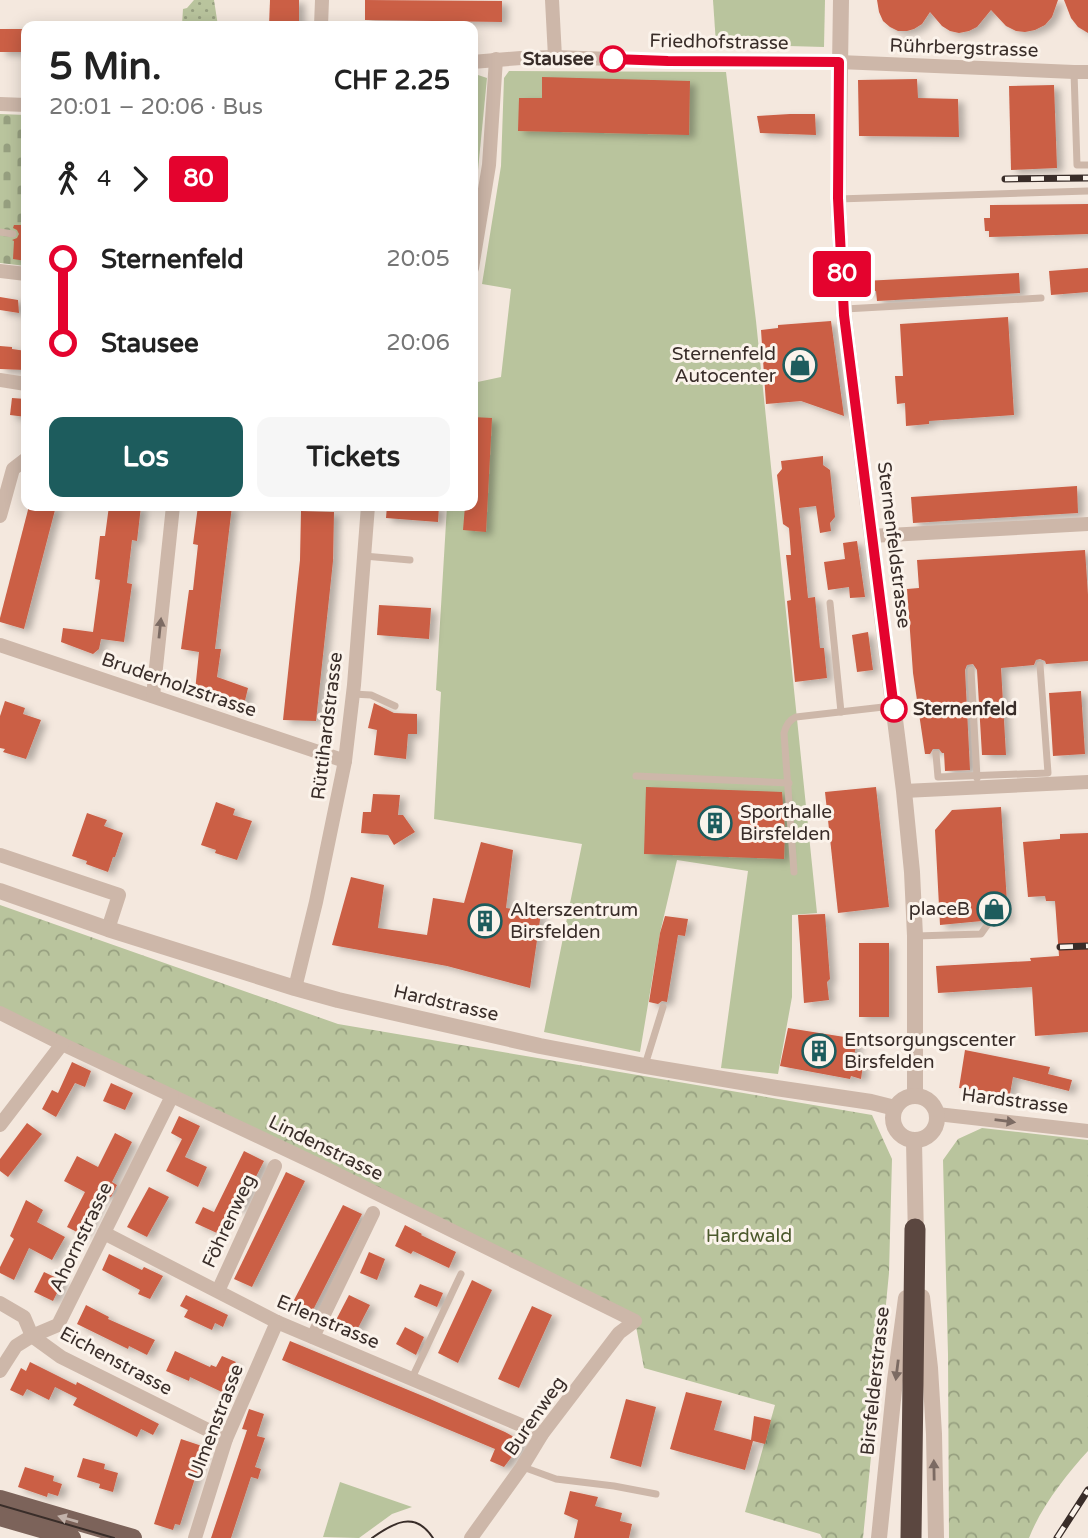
<!DOCTYPE html>
<html lang="de">
<meta charset="utf-8">
<style>
:root{--surface:#fff;--page:#f6f6f6;--text:#222;--muted:#767676;--accent:#1d5c5d}
body{margin:0;font-family:"Varela Round",sans-serif;background:var(--page);color:var(--text);height:100vh;display:flex;flex-direction:column;font-size:26px;white-space:nowrap}
*{box-sizing:border-box;margin:0}
p{font-size:23px;color:var(--muted)}
.icon{flex:none;width:38px;height:38px;fill:none;stroke:currentColor;stroke-width:2;stroke-linecap:round;stroke-linejoin:round}
.map{position:relative;flex:1;overflow:hidden}
.drawer{position:absolute;left:21px;top:21px;width:457px;height:490px;display:flex;flex-direction:column;background:var(--surface);border-radius:14px;box-shadow:0 4px 18px #0003}
.drawer>*{flex:none}
.badge{padding:0 14px;border-radius:5px;font-size:24px;line-height:46px}
.map>.badge{position:absolute;translate:-50% -50%;box-shadow:0 0 0 4px #fff}
.legs{display:flex;align-items:center;gap:10px;height:77px;padding:0 28px;font-size:23px}
.legs p{margin-inline-start:auto}
.summary{display:flex;align-items:center;justify-content:space-between;height:119px;padding:0 28px}
h1{font-size:38px;font-weight:800;line-height:52px}
.action{display:flex;gap:14px;margin-top:auto;padding:14px 28px}
.action a{flex:1;height:80px;border-radius:14px;background:var(--accent);color:#fff;font-size:28px;font-weight:800;line-height:80px;text-align:center}
.action a+a{background:var(--page);color:var(--text)}
ul{padding:0 28px;list-style:none}
li{display:flex;align-items:center;gap:24px;height:84px;font-size:26px}
li i{display:grid;place-items:center;width:10px;height:100%;margin:0 9px;background:currentColor}
li i::after{content:'';width:18px;height:18px;margin:-9px;border:5px solid;border-radius:50%;background:var(--surface)}
li p{margin-inline-start:auto}
li:first-child i{background:linear-gradient(#0000 50%,currentColor 0)}
li:last-child i{background:linear-gradient(currentColor 50%,#0000 0)}
.map>svg:first-child{display:block}
.green{fill:#b9c49d}
.forest{fill:url(#forest-crowns)}
.cemetery{fill:url(#cemetery-stones)}
.park{fill:url(#park-dots)}
.building{fill:#cb5e45;filter:url(#shadow)}
.lines{fill:none;stroke-linecap:round;stroke-linejoin:round}
.service{stroke:#cdb7a9;stroke-width:7}
.minor{stroke:#cdb7a9;stroke-width:14}
.tertiary{stroke:#cdb7a9;stroke-width:16}
.primary{stroke:#7c635a;stroke-width:18}
.motorway{stroke:#5b4740;stroke-width:21}
.tram{stroke:#392d29;stroke-width:2}
.rail-casing{stroke:#392d29;stroke-width:7}
.rail{stroke:#fbf3eb;stroke-width:4.5;stroke-dasharray:13;stroke-linecap:butt}
.oneway{fill:#7c6b63}
.oneway2{fill:#c2b2aa}
.line-1-casing{stroke:#fff;stroke-width:16}
.line-1{stroke:#e4032e;stroke-width:10}
.stop-1-dot{fill:#fff;stroke:#e4032e;stroke-width:3.5}
.labels{text-anchor:middle;dominant-baseline:central;stroke-width:6;stroke-linejoin:round;paint-order:stroke}
.street-label{font-size:19px;fill:#392d29;stroke:#fbf3eb}
.stop-label{font-size:19px;font-weight:bold;fill:#392d29;stroke:#fbf3eb;text-anchor:end}
.poi-label{font-size:19px;fill:#392d29;stroke:#fbf3eb;text-anchor:start}
.park-label{font-size:19px;fill:#4b592c;stroke:#fbf3eb}
</style>
<div class="map">
<svg width="1088" height="1538" viewBox="0 0 1088 1538">
<defs>
<pattern id="forest-crowns" width="20" height="18" patternUnits="userSpaceOnUse" patternTransform="scale(1.75)"><rect width="20" height="18" fill="#b9c49d"/><path d="M2 6a3 3 0 1 1 6 0M12 15a3 3 0 1 1 6 0" fill="none" stroke="#97a080"/></pattern>
<pattern id="cemetery-stones" width="16" height="16" patternUnits="userSpaceOnUse" patternTransform="scale(1.75)"><rect width="16" height="16" fill="#b9c49d"/><path d="M2 7V4a2 2 0 0 1 4 0v3zM10 15v-3a2 2 0 0 1 4 0v3z" fill="#97a080"/></pattern>
<pattern id="park-dots" width="8" height="8" patternUnits="userSpaceOnUse" patternTransform="scale(1.75)"><rect width="8" height="8" fill="#b9c49d"/><path d="M2 2h.1M6 6h.1" fill="none" stroke="#97a080" stroke-width="1.8" stroke-linecap="round"/></pattern>
<filter id="shadow"><feDropShadow dx="6" dy="3.5" stdDeviation="3.5" flood-color="#0004"/></filter>
</defs>
<rect width="100%" height="100%" fill="#f4e8de"/>
<!-- green -->
<g class="green">
<polygon points="713,0 825,0 824,47 716,44"/>
<polygon points="509,71 726,72 756,321 817,913 792,915 792,997 778,1074 721,1068 748,871 677,860 660,933 640,1052 544,1032 582,844 434,819 441,692 436,690 447,506 472,506 473,383 501,377 511,289 482,284 501,166 504,78"/>
<polygon points="478,75 487,78 478,170 473,171 473,76"/>
<polygon points="340,1482 412,1507 392,1514 359,1538 323,1537"/>
</g>
<!-- forest -->
<g class="forest">
<polygon points="0,905 338,1024 872,1115 892,1159 889,1273 863,1538 822,1538 820,1534 745,1512 775,1405 644,1368 635,1321 0,1013"/>
<path d="M982,1128L1088,1140V1451C1066,1475 1041,1507 1029,1538H949L948,1354L943,1160L958,1139Z"/>
</g>
<!-- cemetery -->
<polygon class="cemetery" points="0,114 26,115 26,266 0,263"/>
<!-- park -->
<polygon class="park" points="194,0 214,0 218,26 182,25 183,9 187,8"/>
<!-- building -->
<g class="building">
<polygon points="270,0 299,0 299,26 269,26"/>
<polygon points="365,0 502,1 502,22 365,20"/>
<polygon points="877,0 1058,0 1052,17 1045,25 1035,30 1025,32 1016,31 1006,26 991,10 977,27 969,31 959,33 950,31 942,26 930,12 922,24 914,29 907,31 898,31 890,27 883,21 879,12"/>
<polygon points="1064,0 1088,0 1088,33 1078,27 1071,18"/>
<rect x="0" y="29" width="26" height="23"/>
<polygon points="542,77 690,81 689,135 518,131 519,98 542,98"/>
<polygon points="917,79 918,98 958,99 959,137 859,136 858,80"/>
<polygon points="1054,85 1057,168 1011,170 1009,86"/>
<polygon points="790,114 815,114 816,135 760,133 757,116"/>
<polygon points="1088,204 1088,234 989,237 989,231 985,231 984,218 990,218 990,205"/>
<polygon points="14,225 26,225 26,261 13,259 14,241 12,240 17,238 19,234 17,230 13,228"/>
<polygon points="1088,268 1088,292 1051,295 1049,271"/>
<polygon points="1019,273 1020,293 877,301 876,291 865,291 864,281"/>
<polygon points="0,297 18,300 19,313 0,310"/>
<polygon points="1008,317 1014,415 929,421 929,424 906,426 905,403 897,404 895,376 903,376 900,324"/>
<polygon points="831,321 844,416 801,401 766,404 761,330 778,328 778,325"/>
<polygon points="0,346 12,347 12,349 26,351 26,370 0,369"/>
<polygon points="12,398 26,399 26,417 10,415"/>
<polygon points="472,417 492,418 486,532 463,530 465,506 472,506"/>
<polygon points="823,456 823,465 830,470 835,517 830,523 831,531 820,533 816,506 799,508 808,598 815,597 820,648 824,648 827,678 795,682 787,601 791,600 786,555 791,555 789,528 783,524 777,475 782,469 781,461"/>
<polygon points="1077,486 1078,513 913,523 911,497"/>
<polygon points="29,506 56,506 24,629 0,622 0,618"/>
<polygon points="109,506 141,506 137,541 132,540 127,583 132,584 124,642 101,639 99,649 93,654 61,642 63,628 93,632 100,580 95,579 100,536 105,536"/>
<polygon points="198,506 232,506 215,649 221,649 217,677 248,688 243,709 195,691 199,652 181,649 189,590 193,590 198,545 193,544"/>
<polygon points="387,506 439,506 438,522 386,518"/>
<polygon points="301,511 334,512 333,561 316,721 283,720 300,560"/>
<polygon points="857,541 865,597 850,598 849,587 828,590 824,562 845,559 843,543"/>
<polygon points="1085,550 1088,595 1088,661 1046,664 1045,661 1040,659 1036,660 1034,665 1001,668 1006,755 982,755 977,670 973,664 967,665 965,670 970,770 945,771 944,753 942,753 939,749 933,749 930,754 925,754 913,673 907,589 919,588 917,560"/>
<polygon points="379,605 431,608 429,639 377,635"/>
<polygon points="868,632 873,670 857,672 852,635"/>
<polygon points="1081,691 1085,754 1053,756 1049,693"/>
<polygon points="5,701 25,708 23,714 41,720 26,759 3,752 5,749 0,748 0,716"/>
<polygon points="374,703 394,713 417,714 417,734 408,734 406,759 374,755 377,730 368,728"/>
<polygon points="646,787 782,792 785,831 784,859 644,854"/>
<polygon points="876,787 889,907 838,913 825,792"/>
<polygon points="373,794 400,795 398,815 403,815 415,832 394,845 388,835 361,833 363,812 371,812"/>
<polygon points="216,802 235,809 233,815 252,821 237,860 215,853 216,850 201,845"/>
<polygon points="1001,807 1008,919 993,920 988,918 982,921 940,925 935,830 952,810"/>
<polygon points="87,813 107,820 104,826 123,833 115,857 113,857 108,872 86,864 87,861 72,856"/>
<polygon points="1088,833 1088,1032 1035,1036 1032,987 938,993 936,966 1031,961 1030,958 1059,956 1055,901 1046,901 1045,896 1028,897 1023,842 1060,839 1060,834"/>
<polygon points="481,842 513,850 506,908 541,913 530,988 447,966 332,945 351,877 384,885 378,928 427,935 433,898 464,903"/>
<polygon points="825,914 830,979 827,982 829,1000 804,1003 798,915"/>
<polygon points="665,916 688,919 685,936 678,935 667,1002 662,1001 658,1004 649,1002 660,933"/>
<rect x="859" y="943" width="30" height="74"/>
<polygon points="788,1028 857,1039 853,1063 863,1065 861,1079 851,1076 850,1079 780,1066"/>
<polygon points="965,1050 1050,1067 1048,1074 1072,1080 1069,1091 1013,1077 1010,1094 959,1088"/>
<polygon points="72,1062 91,1071 85,1087 75,1083 56,1117 42,1109 52,1090 58,1093"/>
<polygon points="111,1083 133,1093 125,1110 103,1101"/>
<polygon points="179,1116 200,1126 185,1157 207,1167 198,1187 166,1171 182,1139 171,1133"/>
<polygon points="27,1123 42,1134 8,1177 0,1171 0,1159"/>
<polygon points="115,1133 132,1142 112,1182 117,1185 111,1197 104,1194 83,1235 67,1227 85,1192 64,1181 77,1156 98,1167"/>
<polygon points="244,1151 264,1161 239,1210 230,1205 217,1233 195,1223 203,1207 214,1212"/>
<polygon points="286,1172 305,1181 252,1287 234,1279"/>
<polygon points="149,1187 169,1197 147,1237 127,1227"/>
<polygon points="26,1200 43,1210 37,1222 65,1237 52,1260 29,1248 14,1280 0,1273 0,1267 14,1239 10,1236"/>
<polygon points="343,1205 362,1214 312,1312 293,1302"/>
<polygon points="405,1225 422,1234 421,1235 456,1252 449,1268 413,1251 411,1254 395,1246"/>
<polygon points="369,1252 385,1259 377,1280 360,1273"/>
<polygon points="109,1254 142,1270 144,1267 163,1276 150,1299 138,1294 140,1290 102,1270"/>
<polygon points="44,1272 63,1281 53,1301 34,1292"/>
<polygon points="472,1280 492,1290 458,1363 438,1353"/>
<polygon points="420,1284 443,1293 437,1307 414,1297"/>
<polygon points="186,1295 228,1315 223,1327 215,1323 212,1330 184,1317 188,1310 180,1306"/>
<polygon points="349,1295 370,1305 357,1330 336,1320"/>
<polygon points="86,1305 109,1317 108,1319 155,1340 147,1355 129,1346 128,1349 77,1324"/>
<polygon points="532,1306 552,1315 519,1388 498,1379"/>
<polygon points="405,1327 424,1337 416,1355 396,1344"/>
<polygon points="290,1341 430,1399 505,1432 523,1442 504,1467 490,1461 495,1449 282,1360"/>
<polygon points="175,1351 210,1367 211,1365 216,1367 222,1356 236,1362 230,1374 233,1375 224,1393 190,1377 189,1381 166,1371"/>
<polygon points="30,1362 76,1385 77,1382 159,1424 153,1435 141,1429 137,1437 73,1405 77,1398 55,1387 49,1400 27,1389 23,1396 10,1390 21,1368 26,1371"/>
<polygon points="686,1392 722,1401 714,1430 751,1440 754,1416 771,1420 765,1444 753,1441 745,1470 670,1449"/>
<polygon points="626,1399 656,1407 641,1467 610,1458"/>
<polygon points="249,1409 264,1414 257,1436 265,1438 255,1467 261,1469 258,1479 251,1477 231,1538 211,1538 247,1430 242,1429"/>
<polygon points="181,1439 205,1447 180,1525 175,1524 173,1530 154,1524"/>
<polygon points="83,1458 105,1464 104,1469 118,1473 113,1492 99,1488 100,1484 77,1477"/>
<polygon points="25,1467 54,1476 53,1481 62,1484 58,1496 48,1493 47,1497 18,1487"/>
<polygon points="570,1491 598,1497 595,1506 622,1513 620,1521 632,1524 629,1538 574,1538 578,1520 564,1514"/>
</g>
<g class="lines">
<!-- service -->
<g class="service">
<polyline points="1074,72 1077,165 1088,165"/>
<polyline points="838,199 1088,191"/>
<polyline points="0,232 13,234"/>
<polyline points="845,309 1041,298"/>
<polyline points="364,556 410,560"/>
<polyline points="830,603 841,712"/>
<polyline points="971,670 977,778"/>
<polyline points="353,694 371,695 395,706"/>
<polyline points="936,754 938,777 1048,773 1040,665"/>
<polyline points="636,776 789,783"/>
<path d="M794,872L784,733C786,725 789,720 796,717L892,706"/>
<polyline points="916,936 981,934 988,924"/>
<polyline points="645,1065 663,1007"/>
<polyline points="412,1378 461,1274"/>
<polyline points="523,1467 556,1479 614,1486 656,1494"/>
</g>
<!-- minor -->
<g class="minor">
<polyline points="552,0 555,57"/>
<polyline points="321,26 322,0"/>
<polyline points="472,62 521,58 555,57 668,61 839,62 1074,72 1088,72"/>
<polyline points="0,104 26,105"/>
<polyline points="472,268 489,165 496,59"/>
<polyline points="0,271 26,274"/>
<polyline points="0,380 26,384"/>
<polyline points="0,516 13,469 26,459"/>
<polyline points="871,536 1088,524"/>
<polyline points="0,645 345,761"/>
<polyline points="153,696 173,506"/>
<polyline points="904,791 1088,782"/>
<polyline points="0,855 119,895 108,929"/>
<polyline points="295,988 316,902 345,761 354,685 368,506"/>
<polyline points="0,1013 62,1044 327,1169 635,1321 619,1333 542,1434 522,1467 471,1538"/>
<polyline points="937,1114 1088,1131"/>
<polyline points="0,1125 62,1044"/>
<polyline points="104,1233 277,1322 542,1434"/>
<polyline points="218,1291 275,1166"/>
<polyline points="0,1303 24,1317 32,1336 61,1357 226,1439"/>
<polyline points="313,1337 373,1213"/>
<polyline points="0,1371 16,1346 32,1336 58,1325 172,1096"/>
<polyline points="195,1538 226,1439 277,1322"/>
</g>
<!-- tertiary -->
<g class="tertiary">
<polyline points="841,0 838,199 844,315 904,791 912,872 915,936 915,1096"/>
<polyline points="0,891 108,929 295,988 338,1000 540,1046 645,1066 776,1088 871,1102 895,1108"/>
<circle cx="915" cy="1118" r="22"/>
<polyline points="914,1141 916,1240"/>
<polyline points="922,1297 930,1368 934,1434 936,1538"/>
<polyline points="879,1538 895,1380 906,1298"/>
</g>
<!-- primary -->
<g class="primary">
<polyline points="0,1499 133,1538"/>
<polyline points="0,1517 72,1538"/>
</g>
<!-- motorway -->
<polyline class="motorway" points="911,1538 915,1229"/>
<!-- tram -->
<g class="tram">
<polyline points="0,1505 114,1538"/>
<path d="M372,1538C393,1523 415,1510 433,1538"/>
</g>
<defs>
<g id="rail">
<polyline points="1005,179 1088,178"/>
<polyline points="1060,947 1088,946"/>
<polyline points="1057,1538 1088,1490"/>
</g>
</defs>
<!-- rail casing -->
<use href="#rail" class="rail-casing"/>
<!-- rail -->
<use href="#rail" class="rail"/>
</g>
<!-- one-way arrows -->
<defs><path id="oneway-solid" d="M-6-.8H1V-3.2L6.5 0L1 3.2V.8H-6Z" transform="scale(1.75)"/></defs>
<g class="oneway">
<use href="#oneway-solid" transform="translate(160 628) rotate(-84)"/>
<use href="#oneway-solid" transform="translate(1005 1121) rotate(7)"/>
<use href="#oneway-solid" transform="translate(897 1370) rotate(97)"/>
<use href="#oneway-solid" transform="translate(934 1470) rotate(-91)"/>
</g>
<use class="oneway2" href="#oneway-solid" transform="translate(68 1519) rotate(-164)"/>
<g class="lines">
<defs>
<polyline id="line-1" points="613,59 668,61 839,62 838,198 844,315 894,709"/>
</defs>
<!-- line-1 casing -->
<use href="#line-1" class="line-1-casing"/>
<!-- line-1 -->
<use href="#line-1" class="line-1"/>
</g>
<!-- icons -->
<defs>
<symbol id="shop-ring" viewBox="-11 -11 22 22"><circle r="9.5" fill="#fbf3eb" stroke="#1d5c5d" stroke-width="1.5"/><path d="M-5-2.5h2.3a2.7 3.5 0 0 1 5.4 0H5L5.5 6h-11ZM-1.5-2.5h3a1.5 2.3 0 0 0-3 0Z" fill="#1d5c5d"/></symbol>
<symbol id="building-ring" viewBox="-11 -11 22 22"><circle r="9.5" fill="#fbf3eb" stroke="#1d5c5d" stroke-width="1.5"/><path d="M-4-6H4V6H1V3H-1V6H-4ZM-2.5-4.3h1.7v1.8h-1.7ZM.8-4.3h1.7v1.8H.8ZM-2.5-1h1.7V.8h-1.7ZM.8-1h1.7V.8H.8Z" fill="#1d5c5d"/></symbol>
</defs>
<g fill-rule="evenodd">
<use href="#shop-ring" x="781" y="346" width="38" height="38"/>
<use href="#building-ring" x="696" y="804" width="38" height="38"/>
<use href="#shop-ring" x="975" y="890" width="38" height="38"/>
<use href="#building-ring" x="466" y="902" width="38" height="38"/>
<use href="#building-ring" x="800" y="1032" width="38" height="38"/>
</g>
<!-- markers -->
<g class="stop-1-dot">
<circle cx="613" cy="59" r="12"/>
<circle cx="894" cy="709" r="12"/>
</g>
<g class="labels">
<!-- street labels -->
<g class="street-label">
<text transform="translate(719 42) rotate(1)">Friedhofstrasse</text>
<text transform="translate(964 48) rotate(2)">Rührbergstrasse</text>
<text transform="translate(894 545) rotate(83)">Sternenfeldstrasse</text>
<text transform="translate(179 685) rotate(19)">Bruderholzstrasse</text>
<text transform="translate(327 726) rotate(-83)">Rüttihardstrasse</text>
<text transform="translate(446 1003) rotate(13)">Hardstrasse</text>
<text transform="translate(1015 1101) rotate(7)">Hardstrasse</text>
<text transform="translate(326 1148) rotate(26)">Lindenstrasse</text>
<text transform="translate(229 1221) rotate(-65)">Föhrenweg</text>
<text transform="translate(81 1237) rotate(-64)">Ahornstrasse</text>
<text transform="translate(328 1322) rotate(23)">Erlenstrasse</text>
<text transform="translate(116 1361) rotate(28)">Eichenstrasse</text>
<text transform="translate(875 1381) rotate(-84)">Birsfelderstrasse</text>
<text transform="translate(535 1416) rotate(-55)">Burenweg</text>
<text transform="translate(216 1422) rotate(-69)">Ulmenstrasse</text>
</g>
<!-- stop labels -->
<g class="stop-label">
<text x="594" y="59">Stausee</text>
<text x="913" y="709" text-anchor="start">Sternenfeld</text>
</g>
<!-- poi labels -->
<g class="poi-label">
<text x="776" y="354" text-anchor="end">Sternenfeld<tspan x="776" dy="22">Autocenter</tspan></text>
<text x="740" y="812">Sporthalle<tspan x="740" dy="22">Birsfelden</tspan></text>
<text x="970" y="909" text-anchor="end">placeB</text>
<text x="510" y="910">Alterszentrum<tspan x="510" dy="22">Birsfelden</tspan></text>
<text x="844" y="1040">Entsorgungscenter<tspan x="844" dy="22">Birsfelden</tspan></text>
</g>
<!-- park labels -->
<g class="park-label">
<text x="749" y="1236">Hardwald</text>
</g>
</g>
</svg>
<b class="badge" style="left:842px;top:274px;background:#e4032e;color:#fff">80</b>
<section class="drawer">
<div class="summary"><div><h1>5 Min.</h1><p>20:01 – 20:06 · Bus</p></div><b>CHF 2.25</b></div>
<div class="legs"><svg class="icon" aria-label="walk" viewBox="0 0 24 24"><circle cx="13" cy="4" r="2"/><path d="M13 8l-2 6 4 7M11 14l-3 7M7 12l3-4h3l4 4"/></svg>4<svg class="icon" aria-label="forward" viewBox="0 0 24 24"><path d="M9 5l7 7-7 7"/></svg><b class="badge" style="background:#e4032e;color:#fff">80</b></div>
<ul>
<li><i style="color:#e4032e"></i><b>Sternenfeld</b><p>20:05</p></li>
<li><i style="color:#e4032e"></i><b>Stausee</b><p>20:06</p></li>
</ul>
<div class="action"><a>Los</a><a>Tickets</a></div>
</section>
</div>
